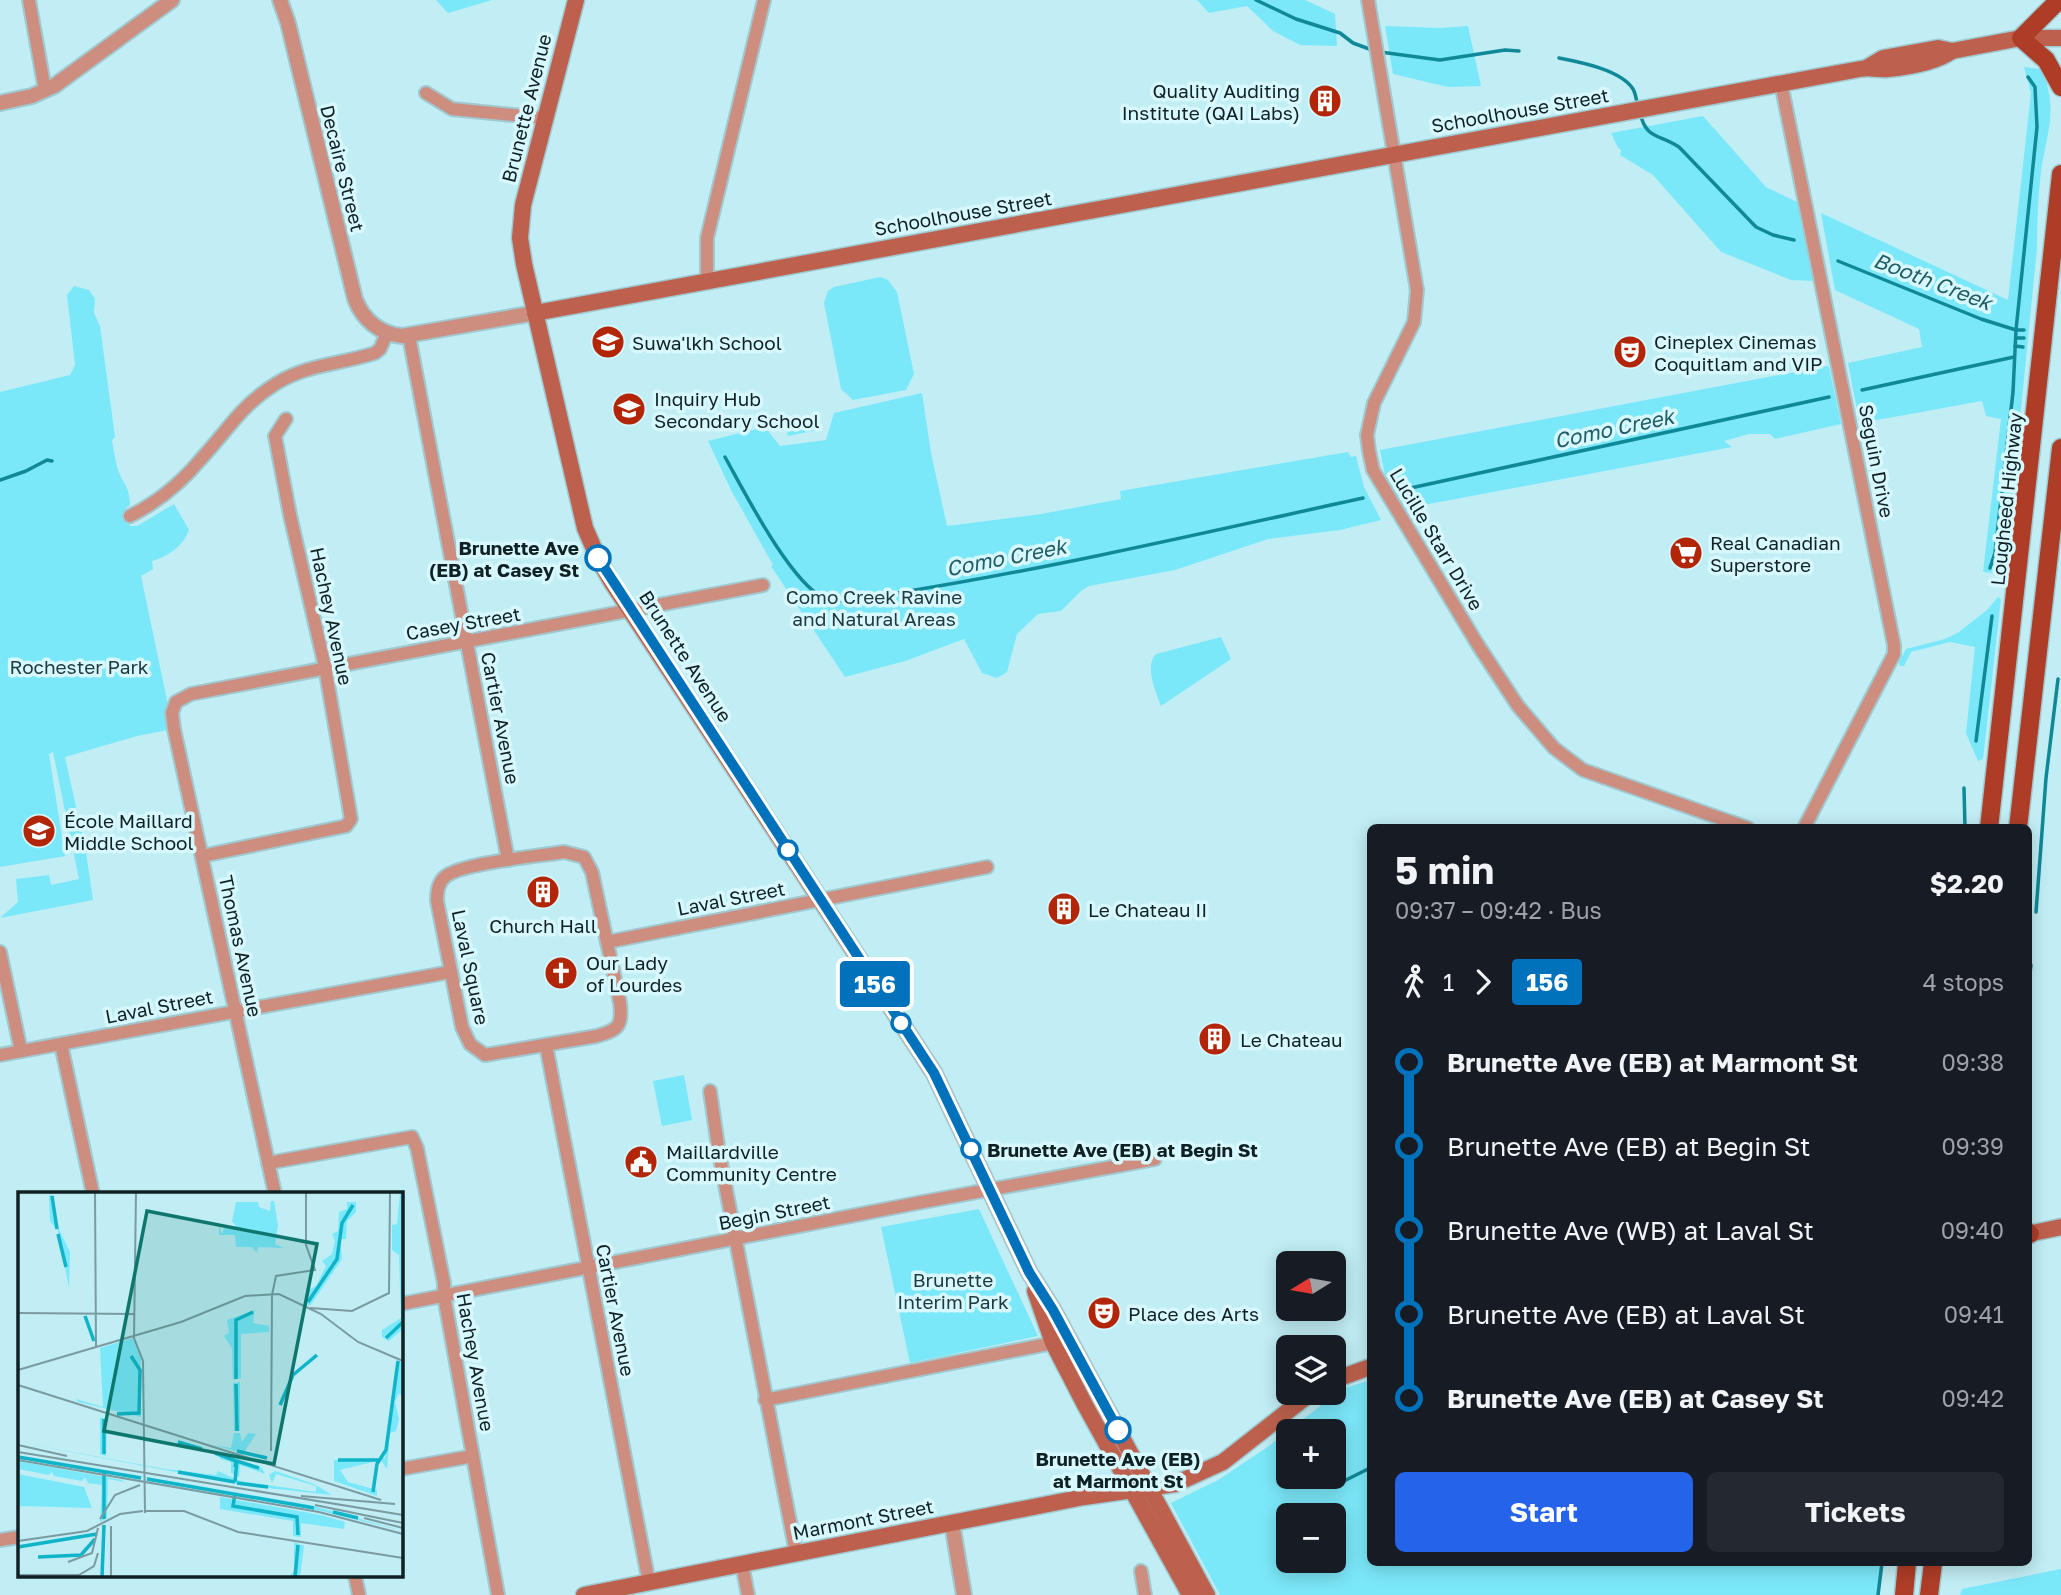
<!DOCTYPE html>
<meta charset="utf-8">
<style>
:root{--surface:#171b24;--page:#242831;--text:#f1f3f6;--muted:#9ea1a6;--accent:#2563eb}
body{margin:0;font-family:"Golos Text",sans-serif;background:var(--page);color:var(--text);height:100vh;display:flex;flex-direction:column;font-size:26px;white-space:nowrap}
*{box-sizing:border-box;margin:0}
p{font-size:23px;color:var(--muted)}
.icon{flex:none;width:38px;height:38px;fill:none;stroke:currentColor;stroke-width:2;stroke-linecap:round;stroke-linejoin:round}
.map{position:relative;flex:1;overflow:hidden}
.drawer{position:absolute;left:1367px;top:824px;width:665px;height:742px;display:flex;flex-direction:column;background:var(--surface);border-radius:10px;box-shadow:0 4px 18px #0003}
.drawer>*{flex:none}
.badge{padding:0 14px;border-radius:5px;font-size:24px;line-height:46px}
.needle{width:46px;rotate:259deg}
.tools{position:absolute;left:1276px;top:1251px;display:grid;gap:14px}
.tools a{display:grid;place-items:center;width:70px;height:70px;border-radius:10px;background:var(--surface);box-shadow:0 4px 18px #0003;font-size:35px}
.map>.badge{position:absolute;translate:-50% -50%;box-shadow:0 0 0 4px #fff}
.legs{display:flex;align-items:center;gap:10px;height:77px;padding:0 28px;font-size:23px}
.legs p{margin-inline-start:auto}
.headline{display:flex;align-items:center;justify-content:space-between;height:119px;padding:0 28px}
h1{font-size:38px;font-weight:700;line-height:52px}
.action{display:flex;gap:14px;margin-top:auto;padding:14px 28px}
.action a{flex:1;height:80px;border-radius:10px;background:var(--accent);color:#fff;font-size:28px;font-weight:700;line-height:80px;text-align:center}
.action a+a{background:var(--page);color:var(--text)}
ul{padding:0 28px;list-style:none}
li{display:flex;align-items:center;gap:24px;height:84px;font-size:26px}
li i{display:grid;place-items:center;width:10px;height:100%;margin:0 9px;background:currentColor}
li i::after{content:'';width:18px;height:18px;margin:-9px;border:5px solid;border-radius:50%;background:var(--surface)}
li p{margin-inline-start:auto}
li:first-child i{background:linear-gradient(#0000 50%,currentColor 0)}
li:last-child i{background:linear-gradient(currentColor 50%,#0000 0)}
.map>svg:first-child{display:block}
.green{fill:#7be8f9;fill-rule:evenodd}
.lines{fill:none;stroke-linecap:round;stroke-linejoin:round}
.stream{stroke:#0f8897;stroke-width:3.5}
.minor-casing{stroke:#a1c8cf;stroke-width:16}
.tertiary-casing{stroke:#a1c8cf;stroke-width:18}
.secondary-casing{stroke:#a1c8cf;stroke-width:19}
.primary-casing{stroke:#a1c8cf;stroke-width:21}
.minor{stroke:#cd8e80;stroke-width:12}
.tertiary{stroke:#cd8e80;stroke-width:14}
.secondary{stroke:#bd614e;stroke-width:16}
.primary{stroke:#ae3d27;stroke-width:18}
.line-1-casing{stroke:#fff;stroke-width:16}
.line-1{stroke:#0072bc;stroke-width:10}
.stop-1-dot{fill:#fff;stroke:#0072bc;stroke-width:3.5}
.labels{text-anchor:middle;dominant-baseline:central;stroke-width:7;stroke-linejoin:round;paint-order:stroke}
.poi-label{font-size:19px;fill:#102124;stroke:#d6f8fe;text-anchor:start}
.street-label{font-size:19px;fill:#102124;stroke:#d6f8fe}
.stop-label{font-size:19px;font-weight:bold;fill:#102124;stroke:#d6f8fe;text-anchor:end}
.park-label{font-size:19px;fill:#223a3e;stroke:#d6f8fe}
.water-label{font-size:21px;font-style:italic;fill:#245d66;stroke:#d6f8fe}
.inset-river{fill:none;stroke:#0fb4c8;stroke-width:3.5}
.inset-road{fill:none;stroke:#7a9ba1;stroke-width:2}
.view{fill:#0f766e;fill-opacity:0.15;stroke:#0f766e;stroke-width:3.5}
.inset-edge{fill:none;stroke:#102124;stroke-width:3.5}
</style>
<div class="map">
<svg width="2061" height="1595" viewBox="0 0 2061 1595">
<rect width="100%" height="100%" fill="#c1edf4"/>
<!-- green -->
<g class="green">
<polygon points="436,0 492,0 448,13"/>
<polygon points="1197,0 1305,0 1335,14 1337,46 1300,45 1273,31 1247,6 1209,13"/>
<polygon points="1385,26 1440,28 1468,26 1481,86 1448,87 1393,74"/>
<path d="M2024,67L2041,69C2059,107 2047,132 2041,171C2038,196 2037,222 2037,248L2009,530L2006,546L1996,573L1983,572L2001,419L1986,416L1982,401L1866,422L1859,420L1848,363L1922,347L1919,329L1835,290L1821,213L2008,300L2031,93Z"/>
<polygon points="1703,116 1766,187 1799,203 1814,281 1791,280 1721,252 1653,175 1620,155 1621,150 1618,148 1611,133"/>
<polygon points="880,277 888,280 897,292 914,374 906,390 853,400 841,389 824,303 828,291 834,287"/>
<path d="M74,286L89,290L95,299L94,313L100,326L115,437L112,440C114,450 115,461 118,470C124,486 129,485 130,505L126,508L130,526H137L174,504L189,530C183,546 169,556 152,561L153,569L141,576L173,729L137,736L65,757L86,852L93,900L0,918L18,902L16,879L49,875L51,885L79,879L53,752L49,754L65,856L0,867V392L70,375L75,365L67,295Z"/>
<polygon points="1827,366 1829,367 1841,424 1775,439 1770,434 1749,434 1724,441 1732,447 1429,504 1404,513 1386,481 1380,450"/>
<polygon points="922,393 931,453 947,526 1041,514 1121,499 1120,491 1348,452 1351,457 1356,456 1364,487 1381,520 1340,530 1268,539 1175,570 1089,586 1081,591 1061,611 1038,614 1017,634 1007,672 997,678 982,673 964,639 905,661 845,677 771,566 773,565 731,490 708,441 765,427 780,446 826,440 834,413"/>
<polygon points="815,414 818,430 788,436 785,420"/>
<polygon points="1998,597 2001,599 1983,759 1978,761 1966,733 1975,647 1950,642 1911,652 1904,666 1900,666 1899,662 1906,649 1945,639 1959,632 1987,610"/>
<path d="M1221,637L1231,659L1161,706C1156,692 1144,666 1156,654Z"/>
<polygon points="684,1075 692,1120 662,1126 653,1081"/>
<polygon points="979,1209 1038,1336 910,1363 881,1227"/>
<path d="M1370,1380V1563H1881L1877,1595H1220L1171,1503L1218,1480L1266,1448L1342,1389ZM1288,1432H1334V1477H1288ZM1288,1516H1334V1561H1288Z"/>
<polygon points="2061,1569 2061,1595 1960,1595 1962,1589"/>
</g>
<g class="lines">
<!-- stream -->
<g class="stream">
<polyline points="1256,0 1296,19 1340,33 1353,43 1372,50"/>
<polyline points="1380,52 1440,60 1505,50 1519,51"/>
<path d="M1559,58C1580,62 1621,70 1633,89C1636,94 1636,100 1638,106"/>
<path d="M1640,113C1646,139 1659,134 1679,147L1756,227L1773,235L1794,240"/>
<polyline points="1838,261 1981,319 2016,330 2024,330"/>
<polyline points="2016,338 2024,338"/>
<polyline points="2015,346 2023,347"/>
<polyline points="1862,390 2014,357"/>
<path d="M725,457C745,493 790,582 825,599C839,605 892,594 909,591C1062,566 1212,531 1363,498"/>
<polyline points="0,480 26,471 47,460 52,461"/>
<polyline points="1406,489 1829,397"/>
<polyline points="1990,568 1995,553 2013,392 2016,330 2037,127 2035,87 2028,77"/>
<polyline points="1976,741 1992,616"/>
<polyline points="1964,788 1965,828"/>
<polyline points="2036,912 2046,778 2058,679"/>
<polyline points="2028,989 2031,965"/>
<polyline points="1342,1482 1370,1468"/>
<polyline points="1878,1595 1882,1563"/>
</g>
<defs>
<g id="minor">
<polyline points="29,0 45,90"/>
<polyline points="1368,0 1417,290 1414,322 1374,403 1367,435 1369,451 1373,470 1478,645 1518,706 1554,748 1583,770 1748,828"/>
<polyline points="1781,83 1894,645 1894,654 1804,828"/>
<polyline points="426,93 452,109 544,118"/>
<polyline points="707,282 707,238 764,0"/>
<polyline points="409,336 508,860"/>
<path d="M130,516C158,502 181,483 201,459C229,429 240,406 277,383C308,364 342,364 375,353L380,349L387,333"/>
<path d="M564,852L584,857L592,872L620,1003C623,1026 618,1030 597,1036L485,1055L470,1044L462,1027L437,901C437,891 438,882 446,876C464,863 539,856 564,852Z"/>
<polyline points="202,856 346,826 351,819 325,667 290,515 275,436 286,419"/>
<polyline points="607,942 987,867"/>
<polyline points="0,952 21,1051"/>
<polyline points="61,1044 93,1194"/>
<polyline points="546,1045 649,1583"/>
<polyline points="0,1055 450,972"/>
<polyline points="710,1091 719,1153 796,1553"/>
<polyline points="268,1163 412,1137 417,1148 444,1283 444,1296 498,1595"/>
<polyline points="275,1194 174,729 172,713 176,702 191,694 763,585"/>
<polyline points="401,1304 912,1204 1155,1159"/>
<polyline points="765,1400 1053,1343"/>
<polyline points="401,1469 473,1456"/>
<polyline points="0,1540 19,1537"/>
<polyline points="742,1564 748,1595"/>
<polyline points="1141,1571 1145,1595"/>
<polyline points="355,1576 359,1595"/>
</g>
<g id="tertiary">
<path d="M280,0L288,23L355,299C363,320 380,334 402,336L535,313"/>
<polyline points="0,103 32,96 54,86 172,0"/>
<polyline points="952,1523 964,1595"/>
</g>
<g id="secondary">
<polyline points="576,0 523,205 520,238 524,264 585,528 598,558 611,581 934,1073 1029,1272 1053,1310 1207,1595"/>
<polyline points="1868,67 1883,58 1938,48 1952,51 2021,38 2061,38"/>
<path d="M535,313L1860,69C1869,67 1878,70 1888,69C1909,67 1935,63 1952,51"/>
<polyline points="2028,1234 2061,1227"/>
<polyline points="1035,1291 1053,1343 1085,1405 1190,1595"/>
<polyline points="1334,1380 1370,1367"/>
<polyline points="584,1595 1084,1497 1175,1484 1223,1462 1311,1393"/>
</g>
<g id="primary">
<polyline points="2059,0 2021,38 2046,60 2061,87"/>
<polyline points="1989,828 2061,174"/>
<polyline points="2018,828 2061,448"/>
<polyline points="2028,1232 2030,1234"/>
<polyline points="1904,1595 1907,1563"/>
<polyline points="1929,1595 1933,1563"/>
</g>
</defs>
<!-- minor casing -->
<use href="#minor" class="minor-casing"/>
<!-- tertiary casing -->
<use href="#tertiary" class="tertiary-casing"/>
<!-- secondary casing -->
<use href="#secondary" class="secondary-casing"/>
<!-- primary casing -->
<use href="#primary" class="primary-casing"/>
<!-- minor -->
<use href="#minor" class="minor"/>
<!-- tertiary -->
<use href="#tertiary" class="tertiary"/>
<!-- secondary -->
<use href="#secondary" class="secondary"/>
<!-- primary -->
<use href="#primary" class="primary"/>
</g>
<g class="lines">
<defs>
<polyline id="line-1" points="598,558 934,1073 1029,1272 1053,1310 1118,1430"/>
</defs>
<!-- line-1 casing -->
<use href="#line-1" class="line-1-casing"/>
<!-- line-1 -->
<use href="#line-1" class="line-1"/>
</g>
<!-- icons -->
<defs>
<symbol id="building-disc" viewBox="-11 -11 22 22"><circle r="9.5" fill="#b22607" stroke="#d6f8fe"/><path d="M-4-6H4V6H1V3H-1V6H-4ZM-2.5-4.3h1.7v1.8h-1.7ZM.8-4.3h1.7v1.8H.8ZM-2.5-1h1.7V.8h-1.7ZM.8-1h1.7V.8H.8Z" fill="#fff"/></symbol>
<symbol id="school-disc" viewBox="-11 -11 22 22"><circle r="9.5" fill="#b22607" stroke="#d6f8fe"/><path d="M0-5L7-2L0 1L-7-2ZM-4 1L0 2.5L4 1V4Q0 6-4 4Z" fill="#fff"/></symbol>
<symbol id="theatre-disc" viewBox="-11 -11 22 22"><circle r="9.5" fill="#b22607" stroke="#d6f8fe"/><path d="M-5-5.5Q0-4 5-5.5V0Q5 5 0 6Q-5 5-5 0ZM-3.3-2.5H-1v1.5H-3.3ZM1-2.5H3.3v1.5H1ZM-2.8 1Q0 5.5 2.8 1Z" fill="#fff"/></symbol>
<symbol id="supermarket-disc" viewBox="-11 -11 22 22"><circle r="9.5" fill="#b22607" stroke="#d6f8fe"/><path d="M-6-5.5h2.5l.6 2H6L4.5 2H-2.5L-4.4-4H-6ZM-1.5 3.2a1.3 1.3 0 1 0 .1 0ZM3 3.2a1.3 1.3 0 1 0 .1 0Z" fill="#fff"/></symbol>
<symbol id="church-disc" viewBox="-11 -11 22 22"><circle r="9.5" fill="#b22607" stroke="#d6f8fe"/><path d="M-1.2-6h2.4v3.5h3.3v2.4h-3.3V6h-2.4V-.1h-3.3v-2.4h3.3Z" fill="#fff"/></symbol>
<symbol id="civic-disc" viewBox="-11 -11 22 22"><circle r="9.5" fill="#b22607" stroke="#d6f8fe"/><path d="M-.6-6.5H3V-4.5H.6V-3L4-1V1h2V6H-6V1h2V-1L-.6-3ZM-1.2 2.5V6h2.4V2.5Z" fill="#fff"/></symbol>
</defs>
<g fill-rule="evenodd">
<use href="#building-disc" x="1306" y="82" width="38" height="38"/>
<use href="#school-disc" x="589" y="323" width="38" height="38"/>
<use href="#theatre-disc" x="1611" y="333" width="38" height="38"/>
<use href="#school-disc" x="610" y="390" width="38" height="38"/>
<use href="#supermarket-disc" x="1667" y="534" width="38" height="38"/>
<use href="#school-disc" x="20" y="812" width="38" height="38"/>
<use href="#building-disc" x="524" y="873" width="38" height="38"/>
<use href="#building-disc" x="1045" y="890" width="38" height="38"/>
<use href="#church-disc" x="542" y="954" width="38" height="38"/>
<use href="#building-disc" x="1196" y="1020" width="38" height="38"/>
<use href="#civic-disc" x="622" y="1143" width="38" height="38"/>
<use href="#theatre-disc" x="1085" y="1294" width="38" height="38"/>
</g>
<!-- markers -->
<g class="stop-1-dot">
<circle cx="598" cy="558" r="12"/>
<circle cx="788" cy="850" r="9"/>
<circle cx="901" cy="1023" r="9"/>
<circle cx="971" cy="1149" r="9"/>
<circle cx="1118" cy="1430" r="12"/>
</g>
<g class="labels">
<!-- poi labels -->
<g class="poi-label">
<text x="1300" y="90" text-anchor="end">Quality Auditing<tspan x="1300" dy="22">Institute (QAI Labs)</tspan></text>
<text x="1654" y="341">Cineplex Cinemas<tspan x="1654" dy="22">Coquitlam and VIP</tspan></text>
<text x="632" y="342">Suwa'lkh School</text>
<text x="654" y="398">Inquiry Hub<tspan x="654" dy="22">Secondary School</tspan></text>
<text x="1710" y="542">Real Canadian<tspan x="1710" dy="22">Superstore</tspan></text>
<text x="64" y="820">École Maillard<tspan x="64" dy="22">Middle School</tspan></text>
<text x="1088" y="909">Le Chateau II</text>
<text x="543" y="925" text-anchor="middle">Church Hall</text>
<text x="586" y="962">Our Lady<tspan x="586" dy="22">of Lourdes</tspan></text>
<text x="1240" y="1039">Le Chateau</text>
<text x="666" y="1151">Maillardville<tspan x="666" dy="22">Community Centre</tspan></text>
<text x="1128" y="1313">Place des Arts</text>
</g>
<!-- street labels -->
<g class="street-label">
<text transform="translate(526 108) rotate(-76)">Brunette Avenue</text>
<text transform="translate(1520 110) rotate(-10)">Schoolhouse Street</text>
<text transform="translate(343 168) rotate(76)">Decaire Street</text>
<text transform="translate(963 213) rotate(-10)">Schoolhouse Street</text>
<text transform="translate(1877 461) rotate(79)">Seguin Drive</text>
<text transform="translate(2006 499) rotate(-84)">Lougheed Highway</text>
<text transform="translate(1437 539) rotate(59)">Lucille Starr Drive</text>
<text transform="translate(332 616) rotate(78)">Hachey Avenue</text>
<text transform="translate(463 623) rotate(-10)">Casey Street</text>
<text transform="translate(686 656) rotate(57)">Brunette Avenue</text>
<text transform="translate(501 718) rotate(79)">Cartier Avenue</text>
<text transform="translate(731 898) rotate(-11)">Laval Street</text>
<text transform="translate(241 946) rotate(78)">Thomas Avenue</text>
<text transform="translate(471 967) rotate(78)">Laval Square</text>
<text transform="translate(159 1006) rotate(-11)">Laval Street</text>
<text transform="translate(774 1212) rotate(-11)">Begin Street</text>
<text transform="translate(616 1310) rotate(79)">Cartier Avenue</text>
<text transform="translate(476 1362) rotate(80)">Hachey Avenue</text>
<text transform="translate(863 1519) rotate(-11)">Marmont Street</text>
</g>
<!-- stop labels -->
<g class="stop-label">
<text x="579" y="547">Brunette Ave<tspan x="579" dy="22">(EB) at Casey St</tspan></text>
<text x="987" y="1149" text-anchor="start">Brunette Ave (EB) at Begin St</text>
<text x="1118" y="1458" text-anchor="middle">Brunette Ave (EB)<tspan x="1118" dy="22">at Marmont St</tspan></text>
</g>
<!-- park labels -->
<g class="park-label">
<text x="874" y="596">Como Creek Ravine<tspan x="874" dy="22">and Natural Areas</tspan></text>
<text x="79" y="666">Rochester Park</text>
<text x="953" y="1279">Brunette<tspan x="953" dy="22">Interim Park</tspan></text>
</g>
<!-- water labels -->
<g class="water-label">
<text transform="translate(1933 281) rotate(21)">Booth Creek</text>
<text transform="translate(1614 428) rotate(-12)">Como Creek</text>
<text transform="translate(1006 557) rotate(-11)">Como Creek</text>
</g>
</g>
<!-- overview -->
<g transform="translate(18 1192)">
<rect width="385" height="385" fill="#c1edf4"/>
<path d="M382,0H385V137L371,149L364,145V138L383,126L381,63L374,58V33L379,32ZM31,3H35L37,29L52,60L51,96L40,39L32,29ZM253,9H256L260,33L257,52L266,56L240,55L239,61L234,55H218L217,43H201V33L204,42L207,34H218L214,29L218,10H240L241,15L252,19ZM329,10H338V20L329,29L328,47H322L324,67L292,114L287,111L288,99L298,94L308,74L304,69L314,62L317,49L314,42L320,39L321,20L329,17ZM237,118L235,131L251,134V140L223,142V186L215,188L214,156L206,144L211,141L209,128ZM115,146L123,166V225L60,210L58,207L85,215L82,156ZM379,168L385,171V205L381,201L377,210L381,227L378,239L372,241L369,277L363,268L322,278L330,290L359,298V304L316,289V268L367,266ZM222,190V239H216L215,191ZM82,225L89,228L88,264L82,262ZM216,241H222L224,250L230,241L238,242L226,260L249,268L196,253L213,256ZM0,250L147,277L198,283L200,279L222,289L298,300V294L258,282L254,291L251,283L257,279L296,292L314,303L232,294ZM203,262L244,276L247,282L222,273L221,285L213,281V270L202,267ZM0,269L104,288L106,290L90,287L89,326L82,330L84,293L70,291L67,285L64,289L36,284L34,280L31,283L0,277ZM87,278L292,313L385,339L303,319ZM0,282L66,295L74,316L0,314ZM202,305L303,323L327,330L326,337L283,331V345L275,344V329L202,317ZM276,350L286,354L282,385H271L276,379Z" fill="#7be8f9"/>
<path class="inset-river" d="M34,4L39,37M40,42L48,75M290,110L319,67L324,31L335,13M67,124L76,149M368,146L385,130M218,187V128L235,120M218,192L219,239M262,213L275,183L299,163M99,222L121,221L122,178L113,164M86,227V262M160,250L184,257M219,259L249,266M197,261L218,269L217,275M0,265L123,286M320,268H361M219,269L241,276M160,280L217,290M129,287L296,316M217,290L219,268M219,291L250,295M355,300L359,272L368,258L380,169M217,302L215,314L279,325L280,343M315,320L340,326M86,327V279M0,355L79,342M20,365L63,363L77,347M84,385L86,333M277,385L280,353"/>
<path class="inset-road" d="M77,0L78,155M118,0L116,146L125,169L127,321M254,103L258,84L297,78L288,53V0M292,116L334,119L371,101L372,0M0,121L116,122M0,178L163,130L227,104L261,102L303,122L340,150L385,169M0,193L363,308M0,253L49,264M253,259L254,103M0,260L385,323M0,268L301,320L385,342M283,304L377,312M297,313L385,331M127,319H166L220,340L385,366M346,326L385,336M82,327L97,303L122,293M0,349L69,339L102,322L125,319M50,370L74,361L80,336M0,383H61L76,374L80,361M93,385V334"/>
<path class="view" d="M129,19L299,52L256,272L86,239Z"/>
<rect width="385" height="385" class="inset-edge"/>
</g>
</svg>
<div class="tools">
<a><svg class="needle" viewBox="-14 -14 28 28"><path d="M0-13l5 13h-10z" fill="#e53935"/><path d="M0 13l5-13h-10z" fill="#9ea1a6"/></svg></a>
<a><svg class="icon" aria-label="layers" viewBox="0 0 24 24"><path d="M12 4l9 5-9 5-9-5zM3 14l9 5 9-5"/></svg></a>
<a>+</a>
<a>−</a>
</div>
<b class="badge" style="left:875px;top:984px;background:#0072bc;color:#fff">156</b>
<section class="drawer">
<div class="headline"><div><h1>5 min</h1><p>09:37 – 09:42 · Bus</p></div><b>$2.20</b></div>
<div class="legs"><svg class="icon" aria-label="walk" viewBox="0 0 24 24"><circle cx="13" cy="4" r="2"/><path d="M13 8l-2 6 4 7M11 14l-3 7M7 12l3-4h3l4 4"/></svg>1<svg class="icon" aria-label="forward" viewBox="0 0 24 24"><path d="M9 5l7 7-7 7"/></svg><b class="badge" style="background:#0072bc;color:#fff">156</b><p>4 stops</p></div>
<ul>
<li><i style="color:#0072bc"></i><b>Brunette Ave (EB) at Marmont St</b><p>09:38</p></li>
<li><i style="color:#0072bc"></i><span>Brunette Ave (EB) at Begin St</span><p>09:39</p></li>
<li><i style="color:#0072bc"></i><span>Brunette Ave (WB) at Laval St</span><p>09:40</p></li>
<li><i style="color:#0072bc"></i><span>Brunette Ave (EB) at Laval St</span><p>09:41</p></li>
<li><i style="color:#0072bc"></i><b>Brunette Ave (EB) at Casey St</b><p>09:42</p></li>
</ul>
<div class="action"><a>Start</a><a>Tickets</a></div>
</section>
</div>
